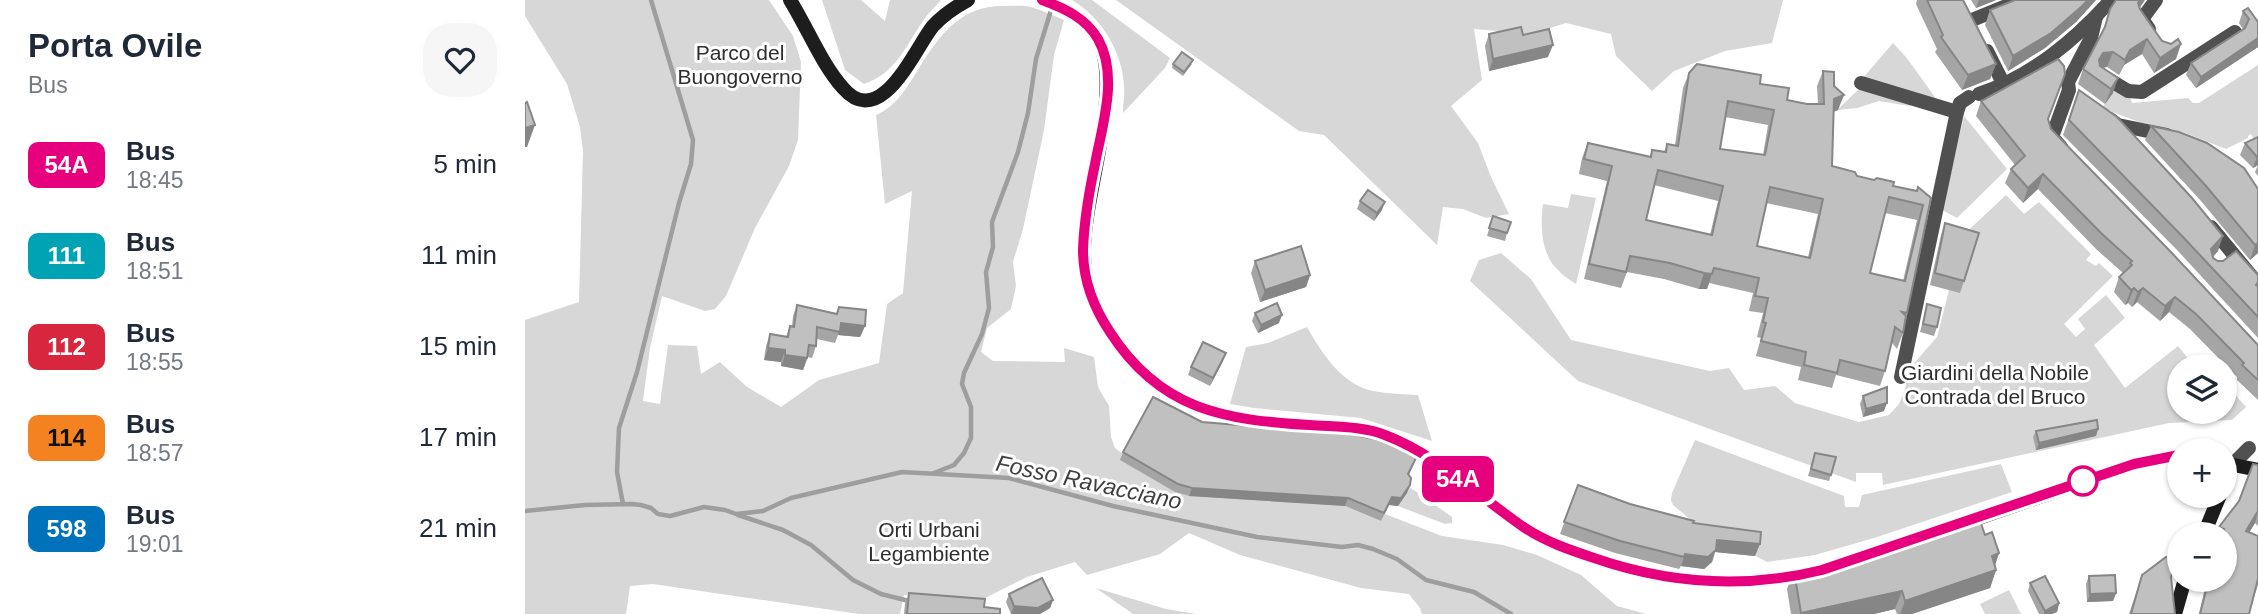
<!DOCTYPE html>
<html lang="it">
<meta charset="utf-8">
<style>
:root{--surface:#fff;--page:#f6f6f7;--text:#1f2937;--muted:#747a83}
body{margin:0;font-family:Helvetica,sans-serif;background:var(--page);color:var(--text);height:100vh;display:flex;flex-direction:column;font-size:26px;white-space:nowrap}
*{box-sizing:border-box;margin:0}
p{font-size:23px;color:var(--muted)}
.icon{flex:none;width:38px;height:38px;fill:none;stroke:currentColor;stroke-width:2;stroke-linecap:round;stroke-linejoin:round}
.map{position:relative;flex:1;overflow:hidden}
.drawer{display:flex;flex-direction:column;background:var(--surface);width:525px}
.drawer>*{flex:none}
.badge{padding:0 14px;border-radius:10px;font-size:24px;line-height:46px}
.tools{position:absolute;left:1642px;top:354px;display:grid;gap:14px}
.tools a{display:grid;place-items:center;width:70px;height:70px;border-radius:50%;background:var(--surface);box-shadow:0 2px 5px #0004;font-size:35px}
.map>.badge{position:absolute;translate:-50% -50%;box-shadow:0 0 0 4px #fff}
.round{display:grid;place-items:center;flex:none;width:74px;height:74px;border-radius:28px;background:var(--page)}
.overview{display:flex;align-items:center;justify-content:space-between;height:119px;padding:0 28px}
h1{font-size:33px;font-weight:800;line-height:52px}
ul{padding:0;list-style:none}
li{display:flex;align-items:center;gap:21px;height:91px;padding:0 28px}
li div{flex:1}
li b{display:block;font-size:26px}
li em{font-style:normal}
li .badge{min-width:77px;font-weight:700;text-align:center}
main{display:flex;flex:1;min-height:0}
.map>svg:first-child{display:block}
.green{fill:#d7d7d7}
.lines{fill:none;stroke-linecap:round;stroke-linejoin:round}
.stream{stroke:#9e9e9e;stroke-width:4.5}
.street{stroke:#505050;stroke-width:14}
.secondary{stroke:#1d1d1d;stroke-width:14}
.wall{fill:#a5a5a5;fill-rule:evenodd}
.shaded-wall{fill:#868686}
.building{fill:#c0c0c0;stroke:#868686;stroke-width:2;fill-rule:evenodd}
.line-casing{stroke:#fff;stroke-width:16}
.line{stroke:#e6007e;stroke-width:10}
.stop-dot{fill:#fff;stroke:#e6007e;stroke-width:3.5}
.labels{text-anchor:middle;dominant-baseline:central;stroke-width:6;stroke-linejoin:round;paint-order:stroke}
.park-label{font-size:21px;fill:#2e2e2e;stroke:#fff}
.water-label{font-size:23px;font-style:italic;fill:#3f3f3f;stroke:#fff}
</style>
<main>
<section class="drawer">
<div class="overview"><div><h1>Porta Ovile</h1><p>Bus</p></div><a class="round"><svg class="icon" aria-label="heart" viewBox="0 0 24 24"><path d="M12 20l-8-8c-3-5 5-10 8-4 3-6 11-1 8 4z"/></svg></a></div>
<ul>
<li><span class="badge" style="background:#e6007e;color:#fff">54A</span><div><b>Bus</b><p>18:45</p></div><em>5 min</em></li>
<li><span class="badge" style="background:#00a3b4;color:#fff">111</span><div><b>Bus</b><p>18:51</p></div><em>11 min</em></li>
<li><span class="badge" style="background:#d7263d;color:#fff">112</span><div><b>Bus</b><p>18:55</p></div><em>15 min</em></li>
<li><span class="badge" style="background:#f58220;color:#111">114</span><div><b>Bus</b><p>18:57</p></div><em>17 min</em></li>
<li><span class="badge" style="background:#0072bc;color:#fff">598</span><div><b>Bus</b><p>19:01</p></div><em>21 min</em></li>
</ul>
</section>
<div class="map">
<svg width="1733" height="614" viewBox="0 0 1733 614">
<rect width="100%" height="100%" fill="#fff"/>
<!-- green -->
<g class="green">
<path d="M0,0H244L268,36L276,62L273,140L264,166L230,228L201,296L190,309L180,311L137,296L125,348L118,401L135,404L143,345L172,346L176,374L195,362L222,387L256,407L294,380L354,363L362,304L378,293L387,191L360,204L351,115C372,106 383,86 394,68C416,33 437,4 482,6C490,6 501,5 509,8C519,11 529,16 539,20L529,55L519,130L498,229L488,262L491,286L486,309L462,328L456,352L468,361L540,362L539,348L569,357L573,387L584,406L586,437L590,448L650,492L664,496L820,506L856,521L860,514L917,536L978,545L1012,555L1056,575L1092,606L1121,614H897L895,608L884,594L836,588L715,555L664,533L635,554L562,575L550,562L502,577L448,604L379,595L375,614H334L128,584L105,586L101,614H0V320L54,302L58,151L55,127L42,84L0,16Z"/>
<path d="M297,0H336L360,21L365,0H416C410,7 403,13 398,21C380,47 371,73 339,84L320,70Z"/>
<path d="M547,0H567L645,58L640,68L598,113C598,104 600,94 599,85C597,51 576,17 547,0Z"/>
<polygon points="591,0 1258,0 1247,43 1200,51 1149,71 1127,91 1091,56 1086,34 1041,23 1006,34 949,29 957,80 926,106 953,143 966,177 984,214 961,218 938,209 918,207 912,245 799,135 774,131"/>
<polygon points="1368,43 1381,57 1412,100 1337,79"/>
<polygon points="1733,65 1733,143 1731,144 1726,134 1723,136 1723,138 1701,149 1658,132 1614,122 1577,108 1591,88 1604,95 1607,103 1663,98 1668,103 1674,103"/>
<polygon points="1334,89 1388,104 1385,106 1354,101 1332,108 1312,110"/>
<polygon points="1439,116 1482,169 1432,218 1417,210"/>
<path d="M1046,194L1071,198L1051,284C1045,280 1038,276 1033,270C1016,255 1015,225 1018,204L1043,208Z"/>
<polygon points="1481,195 1499,214 1514,202 1566,254 1561,260 1571,266 1574,263 1588,276 1539,324 1551,337 1560,329 1553,319 1581,295 1600,318 1569,345 1600,388 1653,346 1666,362 1675,354 1685,366 1654,366 1654,411 1699,411 1699,382 1721,407 1707,420 1644,423 1358,485 1357,473 1331,473 1331,482 1053,381 945,281 954,260 976,253 1006,279 1046,340 1185,371 1204,368 1219,390 1250,386 1270,403 1334,422 1364,415 1374,404 1380,389 1384,369 1412,337 1424,290 1433,240"/>
<path d="M782,327C797,353 816,384 848,391C863,394 878,394 893,395L907,441L836,418L729,408L705,404L721,347L743,343Z"/>
<polygon points="1170,440 1319,496 1320,507 1334,507 1337,495 1476,464 1487,492 1349,538 1290,555 1242,562 1172,525 1148,505 1146,500 1147,493"/>
<polygon points="883,486 927,517 927,523 920,524 873,506 882,493"/>
<polygon points="571,588 641,609 671,614 608,614"/>
<polygon points="1484,590 1496,614 1460,614 1455,604"/>
</g>
<g class="lines">
<!-- stream -->
<g class="stream">
<polyline points="409,473 429,465 439,453 446,438 446,407 437,384 439,373 457,334 464,308 461,272 468,247 467,222 493,152 503,113 511,59 527,7"/>
<polyline points="98,504 92,472 94,428 112,372 154,203 166,164 168,140 126,0"/>
<polyline points="0,511 60,505 107,504 116,505 126,508 133,514 145,516 179,507 200,510 211,514 238,511 266,498 377,472 484,478 588,506 732,537 817,547 833,545 848,549 872,559 901,580 949,592 986,614"/>
<polyline points="213,515 258,530 286,545 328,580 356,594 384,601"/>
</g>
<!-- street -->
<g class="street">
<polyline points="1447,20 1496,0"/>
<polyline points="1624,29 1617,19 1631,0"/>
<polyline points="1462,51 1479,85"/>
<polyline points="1578,76 1603,91 1617,92 1710,32"/>
<polyline points="1336,83 1432,112"/>
<path d="M1454,94C1507,76 1549,41 1586,0"/>
<polyline points="1585,119 1593,125 1642,135"/>
<polyline points="1536,147 1527,137 1544,90 1543,82 1566,38 1571,17"/>
<polyline points="1686,227 1733,284"/>
<polyline points="1376,377 1432,112 1435,103 1444,97"/>
<polyline points="1707,465 1724,448"/>
</g>
<!-- secondary -->
<g class="secondary">
<path d="M265,0C283,29 296,63 318,88C356,132 390,48 408,26C418,15 430,7 443,0"/>
<path d="M517,0C538,8 560,18 572,38C600,86 558,195 559,253C559,281 568,306 583,329C633,409 696,419 785,425C811,427 839,427 864,437C916,457 955,500 1002,529C1021,541 1043,549 1065,557C1136,582 1211,589 1285,573"/>
<polyline points="1699,463 1733,470"/>
<polyline points="1699,484 1707,465"/>
<polyline points="1437,524 1609,464 1654,455"/>
<polyline points="1679,534 1695,495"/>
<polyline points="1650,614 1660,579"/>
</g>
</g>
<!-- wall -->
<g class="wall">
<polygon points="1392,0 1438,0 1471,64 1465,79 1437,90 1410,52 1412,49 1391,4"/>
<polygon points="1446,0 1471,0 1451,8"/>
<polygon points="1490,0 1571,0 1551,22 1520,48 1483,71 1460,25 1465,10"/>
<polygon points="1614,8 1651,59 1629,73 1617,54 1599,65 1594,75 1582,67 1578,68 1588,93 1580,104 1553,84 1558,69 1577,33 1585,9"/>
<polygon points="1718,11 1733,22 1733,47 1671,88 1661,75 1666,63 1718,29 1714,23"/>
<polygon points="964,34 1023,57 964,71 960,46"/>
<polygon points="648,64 667,64 658,76 647,68"/>
<path d="M1298,71L1309,86L1313,110L1308,112L1307,166L1332,176L1406,198L1378,333L1372,349L1367,343L1360,371L1355,386L1311,375L1307,388L1273,380L1276,367L1231,356L1236,338L1232,337L1238,313L1224,311L1228,293L1184,283L1182,289H1174L1139,279L1102,272L1096,288L1059,279L1082,181L1054,174L1057,158L1063,143L1125,157L1127,150L1139,152L1142,144L1150,145L1158,88L1164,73L1235,84L1262,100L1282,104H1293L1292,86ZM1200,117L1243,125L1238,155L1195,149ZM1129,185L1193,201L1185,235L1121,220ZM1241,203L1293,214L1283,257L1232,246ZM1360,213L1392,220L1378,281L1345,273Z"/>
<polygon points="1554,90 1693,251 1688,257 1688,258 1693,261 1733,275 1733,338 1653,251 1538,135"/>
<polygon points="1456,101 1523,119 1526,129 1733,345 1733,400 1712,380 1712,377 1665,329 1644,312 1635,321 1612,302 1607,307 1603,303 1600,305 1589,292 1594,277 1598,273 1571,249 1513,189 1498,203 1480,183 1486,169 1490,165 1451,116"/>
<polygon points="1626,126 1733,189 1733,253 1725,260 1676,201 1620,140"/>
<polygon points="1733,137 1733,176 1730,172 1733,165 1728,168 1715,155 1720,143"/>
<polygon points="835,201 857,210 849,221 832,209"/>
<polygon points="968,216 982,233 980,241 962,236"/>
<polygon points="1420,223 1439,281 1435,293 1405,285 1416,235"/>
<polygon points="730,261 785,275 781,287 735,302 726,273"/>
<polygon points="1402,304 1412,327 1409,336 1395,332"/>
<polygon points="272,305 340,326 335,337 313,335 310,343 292,339 291,346 287,358 283,357 278,370 256,366 256,362 239,360 241,346 245,334 261,337 265,326 267,326 268,316"/>
<polygon points="730,313 754,323 733,333 727,321"/>
<polygon points="698,361 685,386 663,375 666,367"/>
<polygon points="1338,396 1359,411 1338,417 1335,404"/>
<polygon points="677,422 891,458 884,475 882,493 873,506 864,505 856,521 820,506 664,496 650,492 595,460 598,452"/>
<polygon points="1573,429 1571,436 1511,450 1508,437 1511,431"/>
<polygon points="1290,453 1306,475 1304,481 1283,476"/>
<polygon points="1733,465 1733,526 1730,523 1724,533 1733,536 1733,584 1724,614 1674,614 1682,579 1699,579 1699,534 1691,534 1694,527 1714,501"/>
<polygon points="1053,485 1105,504 1168,523 1230,556 1190,552 1187,562 1179,569 1156,566 1154,569 1090,553 1035,534"/>
<polygon points="1460,535 1474,553 1470,565 1471,570 1465,588 1387,614 1372,614 1370,609 1349,614 1266,614 1262,589 1269,571 1339,555 1340,553"/>
<polygon points="1617,575 1646,577 1650,614 1604,614"/>
<polygon points="1564,576 1591,593 1588,601 1562,602 1561,584"/>
<polygon points="1505,583 1534,603 1532,612 1527,614 1514,614 1503,591"/>
<polygon points="384,593 459,607 475,614 379,614 380,604"/>
<polygon points="484,594 528,600 525,608 515,614 486,614 481,602"/>
</g>
<!-- shaded-wall -->
<g class="shaded-wall">
<polygon points="1454,0 1471,0 1451,8"/>
<polygon points="1563,0 1571,0 1551,22 1520,48 1483,71 1488,56"/>
<polygon points="1615,0 1620,0 1608,18 1613,3"/>
<polygon points="1733,38 1733,47 1671,88 1676,77"/>
<polygon points="1622,39 1617,54 1599,65 1594,75 1605,50"/>
<polygon points="1656,44 1651,59 1629,73 1635,58"/>
<polygon points="1028,45 1023,57 964,71 968,59"/>
<polygon points="1588,52 1582,67 1573,68 1574,60 1578,53"/>
<polygon points="1471,64 1465,79 1437,90 1443,75"/>
<polygon points="1593,78 1588,93 1580,104 1586,89"/>
<polygon points="1319,95 1313,110 1303,114 1309,99"/>
<polygon points="10,125 2,147 0,147 0,128"/>
<polygon points="1733,156 1733,165 1728,168 1732,157"/>
<polygon points="1518,174 1513,189 1498,203 1503,188"/>
<polygon points="860,202 857,210 849,221 852,213"/>
<polygon points="1698,236 1693,251 1681,264 1686,249"/>
<polygon points="1733,243 1733,253 1725,260 1730,245"/>
<polygon points="1179,273 1187,274 1182,289 1174,289"/>
<polygon points="785,275 781,287 735,302 740,290"/>
<polygon points="1609,288 1603,303 1600,305 1606,290"/>
<polygon points="1618,288 1612,302 1607,307 1613,292"/>
<polygon points="1650,297 1644,312 1635,321 1640,306"/>
<polygon points="757,315 754,323 733,333 736,325"/>
<polygon points="316,323 340,326 335,337 313,335"/>
<polygon points="243,348 260,350 256,362 239,360"/>
<polygon points="701,353 698,361 685,386 688,378"/>
<polygon points="260,355 282,358 278,370 256,366"/>
<polygon points="1362,403 1359,411 1338,417 1341,409"/>
<polygon points="1573,429 1571,436 1511,450 1514,443"/>
<polygon points="885,485 882,493 873,506 864,505 856,521 867,497"/>
<polygon points="667,488 823,498 820,506 664,496"/>
<polygon points="1733,511 1730,523 1715,547 1721,531"/>
<polygon points="1192,540 1235,544 1230,556 1190,552 1187,562 1179,569 1156,566 1160,554"/>
<polygon points="1474,553 1468,571 1471,570 1465,588 1387,614 1375,614 1380,601 1467,556"/>
<polygon points="1377,591 1370,609 1349,614 1275,614"/>
<polygon points="1591,593 1588,601 1562,602 1565,594"/>
<polygon points="528,600 525,608 515,614 486,614 489,606"/>
<polygon points="1534,603 1532,612 1527,614 1519,614 1520,611"/>
</g>
<!-- building -->
<g class="building">
<polygon points="1402,0 1438,0 1471,64 1443,75 1416,37 1418,35"/>
<polygon points="1490,0 1563,0 1556,7 1526,33 1488,56 1465,10"/>
<polygon points="1591,0 1615,0 1613,3 1615,9 1637,41 1646,44 1653,39 1656,44 1635,58 1622,39 1605,50 1600,60 1588,52 1578,53 1574,60 1575,66 1593,78 1586,89 1558,69 1580,27 1585,9"/>
<polygon points="1723,8 1733,22 1733,38 1676,77 1666,63 1720,28 1724,19 1718,11"/>
<polygon points="996,27 998,35 1024,29 1028,45 968,59 964,34"/>
<polygon points="657,52 668,60 659,72 648,64"/>
<polygon points="1533,59 1539,66 1540,74 1523,119 1526,129 1644,250 1733,345 1733,380 1717,365 1719,363 1671,314 1650,297 1640,306 1618,288 1613,292 1609,288 1606,290 1594,277 1607,265 1605,263 1607,261 1577,234 1518,174 1503,188 1486,169 1500,156 1456,101"/>
<path d="M1172,64L1236,75L1235,84L1264,88L1262,100L1282,104H1299L1298,71L1309,72V86L1319,95L1309,99L1307,166L1330,172L1332,176L1349,180L1352,178L1369,182L1368,186L1392,191L1393,187L1406,198L1382,313L1377,312L1381,316L1378,333L1370,327L1360,371L1315,360L1312,373L1279,365L1281,352L1236,341L1241,323L1238,322L1243,298L1230,296L1234,278L1189,268L1187,274L1179,273L1145,263L1105,256L1101,272L1064,264L1087,166L1059,159L1063,143L1126,157L1127,150L1141,152L1142,144L1153,146L1164,73ZM1203,101L1249,110L1240,155L1195,149ZM1133,170L1198,186L1187,235L1121,220ZM1245,187L1298,199L1285,258L1232,246ZM1364,197L1398,205L1380,281L1345,273Z"/>
<polygon points="1554,90 1592,117 1667,198 1698,236 1686,249 1688,258 1693,261 1698,261 1711,251 1733,275 1733,282 1731,285 1733,286 1733,317 1658,237 1544,120"/>
<polygon points="2,102 10,125 0,128 0,103"/>
<polygon points="1626,126 1654,132 1682,143 1719,168 1733,189 1733,243 1730,245 1681,186"/>
<polygon points="1733,137 1733,156 1732,157 1720,143"/>
<polygon points="843,190 860,202 852,213 835,201"/>
<polygon points="968,216 986,222 982,233 964,228"/>
<polygon points="1420,223 1454,233 1439,281 1410,273"/>
<polygon points="776,246 785,275 740,290 730,261"/>
<polygon points="752,303 757,315 736,325 730,313"/>
<polygon points="1402,304 1416,308 1412,327 1398,324"/>
<polygon points="272,305 312,314 314,307 341,310 340,326 316,323 315,332 292,327 291,346 284,345 282,358 260,355 260,350 243,348 245,334 263,337 265,326 269,327"/>
<polygon points="678,342 701,353 688,378 666,367"/>
<polygon points="1362,387 1362,403 1341,409 1338,396"/>
<polygon points="628,397 677,422 824,434 854,440 876,449 891,458 883,474 886,478 885,485 876,498 867,497 859,513 823,498 667,488 653,484 598,452"/>
<polygon points="1572,420 1573,429 1514,443 1511,431"/>
<polygon points="1290,453 1311,457 1306,475 1286,469"/>
<polygon points="1728,464 1733,465 1733,511 1721,531 1733,536 1733,579 1724,614 1675,614 1684,579 1699,579 1699,534 1697,534 1699,529 1694,527 1714,501"/>
<polygon points="1053,485 1105,504 1169,521 1168,523 1236,532 1235,544 1192,540 1191,550 1183,557 1160,554 1159,557 1095,541 1039,522"/>
<polygon points="1453,515 1460,535 1467,532 1474,553 1467,556 1471,570 1380,601 1377,591 1276,613 1269,571 1340,554 1340,553"/>
<polygon points="1653,555 1646,577 1650,614 1606,614 1617,575 1641,557"/>
<polygon points="1590,575 1591,593 1565,594 1564,576"/>
<polygon points="1520,576 1534,603 1520,611 1505,583"/>
<polygon points="517,578 528,600 513,608 489,606 484,594"/>
<polygon points="384,593 460,599 459,607 475,609 475,614 382,614"/>
</g>
<g class="lines">
<defs>
<path id="line" d="M517,0C539,8 561,18 573,39C594,76 577,126 570,164C564,192 559,222 558,250C558,280 569,308 585,332C635,410 699,420 785,425C810,427 837,426 860,435C913,455 954,497 1000,528C1021,542 1045,550 1069,558C1144,584 1220,589 1297,570L1609,464L1654,455"/>
</defs>
<!-- line casing -->
<use href="#line" class="line-casing"/>
<!-- line -->
<use href="#line" class="line"/>
</g>
<!-- markers -->
<circle class="stop-dot" cx="1558" cy="481" r="14"/>
<g class="labels">
<!-- park labels -->
<g class="park-label">
<text x="215" y="52">Parco del<tspan x="215" dy="24">Buongoverno</tspan></text>
<text x="1470" y="372">Giardini della Nobile<tspan x="1470" dy="24">Contrada del Bruco</tspan></text>
<text x="404" y="529">Orti Urbani<tspan x="404" dy="24">Legambiente</tspan></text>
</g>
<!-- water labels -->
<g class="water-label">
<text transform="translate(564 482) rotate(12)">Fosso Ravacciano</text>
</g>
</g>
</svg>
<div class="tools">
<a><svg class="icon" aria-label="layers" viewBox="0 0 24 24"><path d="M12 4l9 5-9 5-9-5zM3 14l9 5 9-5"/></svg></a>
<a>+</a>
<a>−</a>
</div>
<b class="badge" style="left:933px;top:479px;background:#e6007e;color:#fff">54A</b>
</div>
</main>
